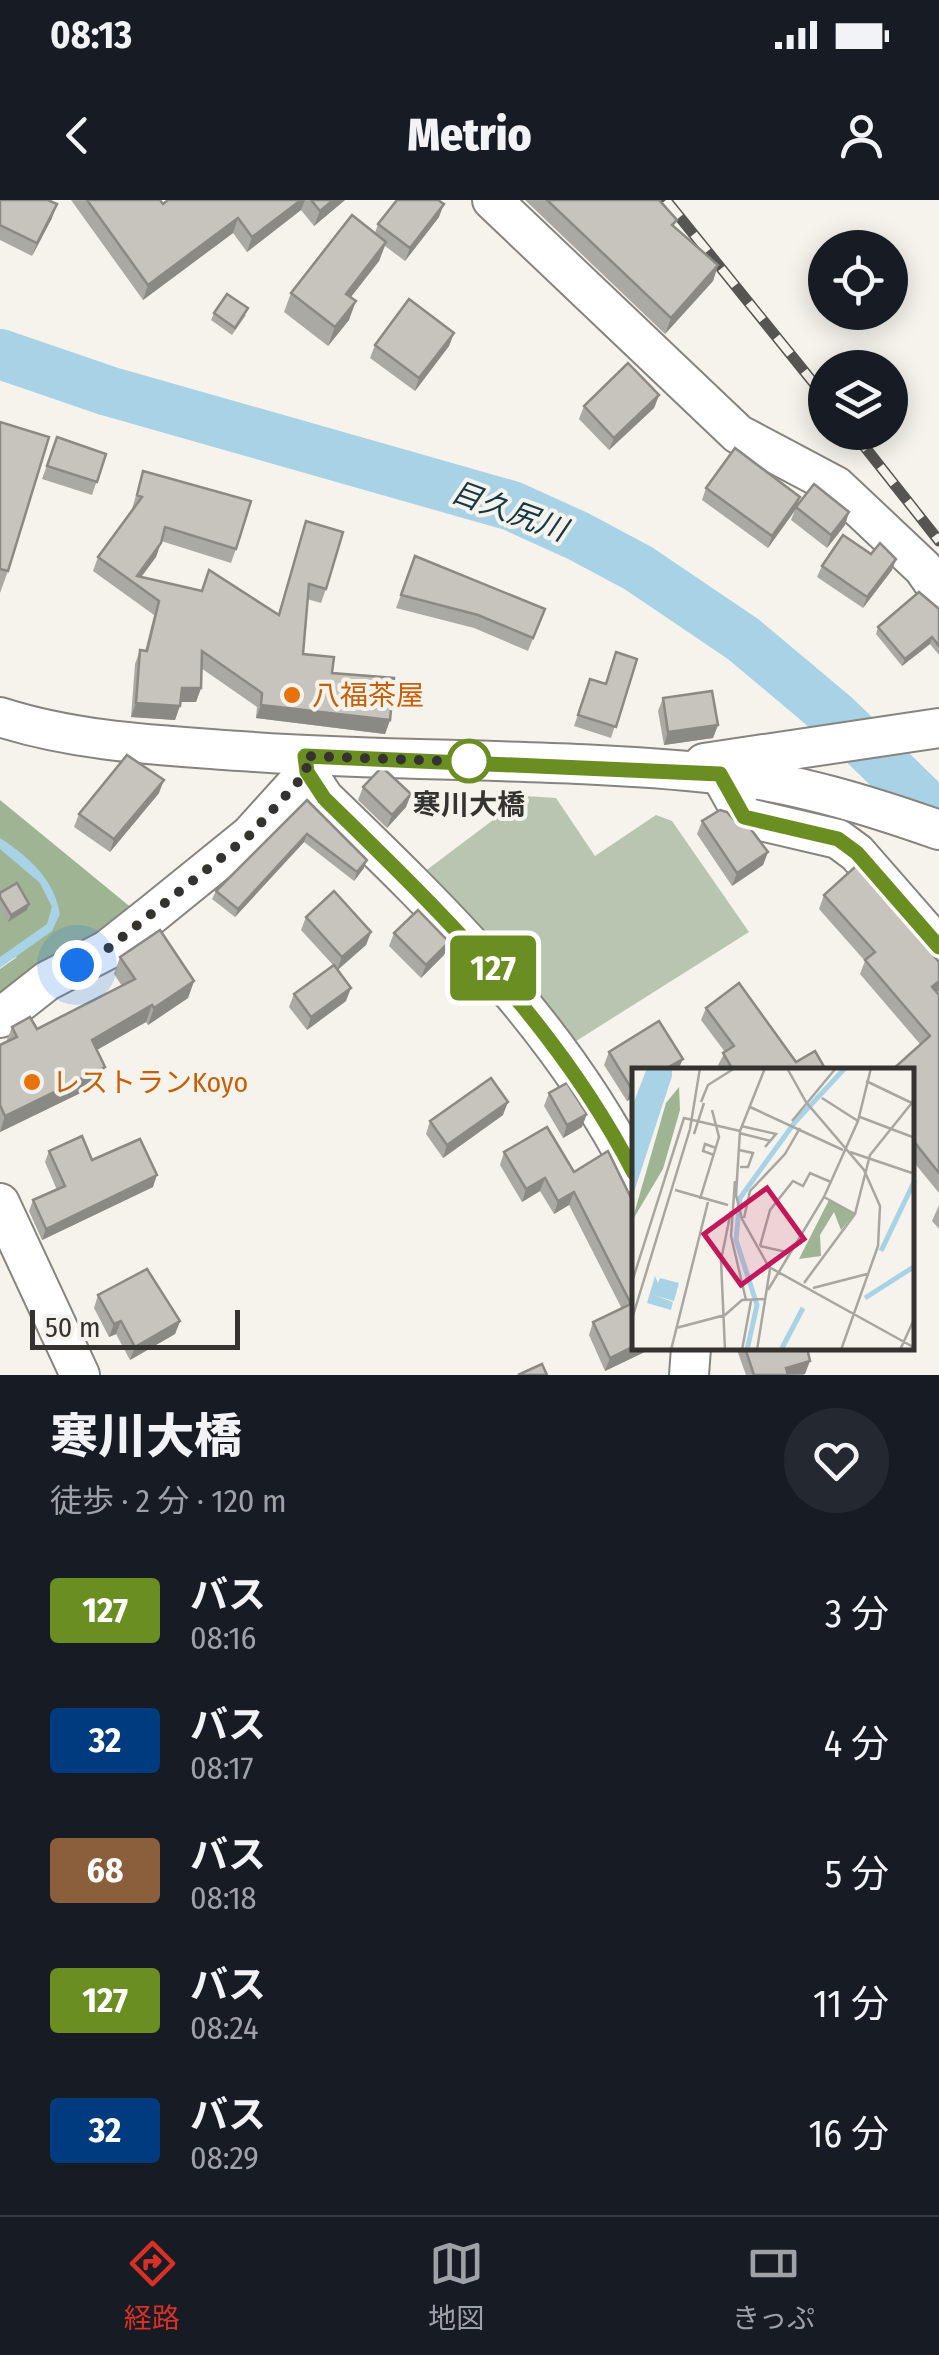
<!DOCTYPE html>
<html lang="ja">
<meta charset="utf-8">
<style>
:root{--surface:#171b24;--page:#242831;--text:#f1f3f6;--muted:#9ea1a6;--line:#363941;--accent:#d93025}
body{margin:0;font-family:"Fira Sans Condensed","Noto Sans JP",sans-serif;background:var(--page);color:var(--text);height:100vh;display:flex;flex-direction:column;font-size:38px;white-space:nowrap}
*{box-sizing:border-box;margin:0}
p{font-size:32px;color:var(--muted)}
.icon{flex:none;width:55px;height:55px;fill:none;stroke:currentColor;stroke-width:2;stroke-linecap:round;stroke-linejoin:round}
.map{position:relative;height:1175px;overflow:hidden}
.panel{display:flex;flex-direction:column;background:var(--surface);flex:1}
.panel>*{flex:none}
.badge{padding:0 20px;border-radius:8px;font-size:35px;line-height:65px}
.tools{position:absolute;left:808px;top:30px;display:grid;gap:20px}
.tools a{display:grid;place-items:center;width:100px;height:100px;border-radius:50%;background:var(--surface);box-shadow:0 5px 25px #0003;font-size:50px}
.scale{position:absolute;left:30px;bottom:25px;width:210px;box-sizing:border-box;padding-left:10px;border:5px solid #343330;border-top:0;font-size:28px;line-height:35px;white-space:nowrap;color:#343330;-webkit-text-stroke:8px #f5f3ec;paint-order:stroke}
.you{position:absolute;width:50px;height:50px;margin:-25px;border:8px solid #fff;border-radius:50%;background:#1a73e8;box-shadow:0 0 0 15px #1a73e833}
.map>.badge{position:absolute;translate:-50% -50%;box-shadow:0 0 0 5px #fff}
.round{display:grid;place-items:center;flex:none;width:105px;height:105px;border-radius:52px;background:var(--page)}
.headline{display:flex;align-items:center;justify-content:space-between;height:170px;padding:0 50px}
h1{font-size:48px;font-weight:800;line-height:75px}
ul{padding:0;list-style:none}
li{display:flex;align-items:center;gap:30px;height:130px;padding:0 50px}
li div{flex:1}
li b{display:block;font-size:38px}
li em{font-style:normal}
li .badge{min-width:110px;font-weight:700;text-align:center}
.status{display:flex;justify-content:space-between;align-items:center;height:70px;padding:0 50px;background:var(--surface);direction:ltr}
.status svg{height:28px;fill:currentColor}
header{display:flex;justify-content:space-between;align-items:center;height:130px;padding:0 50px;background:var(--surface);font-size:45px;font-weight:800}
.dock{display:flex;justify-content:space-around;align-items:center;height:140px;border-top:2px solid var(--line);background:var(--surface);font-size:28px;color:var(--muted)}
.dock a{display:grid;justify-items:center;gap:5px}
.dock .current{color:var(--accent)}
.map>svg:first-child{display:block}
.green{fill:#b8c5b1}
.forest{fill:#9eb493}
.water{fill:#a8d2e5}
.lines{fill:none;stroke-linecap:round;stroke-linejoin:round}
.river{stroke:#a8d2e5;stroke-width:50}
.minor-casing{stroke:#87847e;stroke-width:42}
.minor{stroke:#fff;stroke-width:38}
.rail-casing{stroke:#565551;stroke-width:11}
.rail{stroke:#f5f3ec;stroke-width:8;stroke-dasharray:22;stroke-linecap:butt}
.wall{fill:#aaa9a3}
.shaded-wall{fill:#8b8984}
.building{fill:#c6c4bd;stroke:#8b8984;stroke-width:2.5}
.line-casing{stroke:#fff;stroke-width:22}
.line{stroke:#6b8e23;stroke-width:15}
.walk{stroke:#343330;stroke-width:10;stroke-dasharray:0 18}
.food-dot{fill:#e8710a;stroke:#f5f3ec;stroke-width:4}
.stop-dot{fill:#fff;stroke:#6b8e23;stroke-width:5}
.labels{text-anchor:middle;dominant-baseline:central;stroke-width:8;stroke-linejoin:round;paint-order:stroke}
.food-label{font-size:28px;fill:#c56008;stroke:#f5f3ec;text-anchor:start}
.stop-label{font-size:28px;font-weight:bold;fill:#343330;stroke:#f5f3ec}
.water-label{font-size:30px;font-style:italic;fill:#133846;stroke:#f5f3ec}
.inset-river{fill:none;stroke:#a8d2e5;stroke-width:5}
.inset-road{fill:none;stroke:#a8a6a1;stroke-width:2.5}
.view{fill:#c2185b;fill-opacity:0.15;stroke:#c2185b;stroke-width:5}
.inset-edge{fill:none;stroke:#343330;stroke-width:5}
</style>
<div class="status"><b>08:13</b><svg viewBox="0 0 49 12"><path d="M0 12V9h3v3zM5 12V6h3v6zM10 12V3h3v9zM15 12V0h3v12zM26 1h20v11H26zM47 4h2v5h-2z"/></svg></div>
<header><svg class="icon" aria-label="back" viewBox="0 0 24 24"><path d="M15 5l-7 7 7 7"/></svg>Metrio<svg class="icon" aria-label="person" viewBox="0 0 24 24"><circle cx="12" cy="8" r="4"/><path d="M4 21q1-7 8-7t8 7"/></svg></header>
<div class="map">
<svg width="939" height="1175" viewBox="0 0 939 1175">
<rect width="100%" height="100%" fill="#f5f3ec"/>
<!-- green -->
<polygon class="green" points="525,596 556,598 595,656 656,615 672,621 749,732 573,843 420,675"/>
<!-- forest -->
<polygon class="forest" points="0,600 139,714 0,808 0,769 17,757 0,759"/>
<!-- water -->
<path class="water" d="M0,638C29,657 54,679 60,714L52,731L0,768V757L47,724L52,707L40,683L0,649Z"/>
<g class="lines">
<!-- river -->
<polyline class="river" points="0,154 108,191 512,306 578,336 638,368 743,439 836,517 939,617"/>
<defs>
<g id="minor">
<polyline points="492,0 738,234 836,286 923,368 939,391"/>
<path d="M0,517C78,542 159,545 240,551C399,563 560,557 718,574C793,582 868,605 939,630"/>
<path d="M305,556L307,572L324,598C442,712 559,825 634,973"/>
<polyline points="704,563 939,528"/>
<polyline points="720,574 744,617 838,639 857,653 939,747"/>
<polyline points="0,818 47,781 107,750 155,712 250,635 307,572"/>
<polyline points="0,1003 80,1175"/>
<polyline points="689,1175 691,1148"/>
</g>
</defs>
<!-- minor casing -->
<use href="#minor" class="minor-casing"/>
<!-- minor -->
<use href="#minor" class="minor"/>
<defs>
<g id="rail">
<polyline points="666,0 825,197"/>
<polyline points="853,232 939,341"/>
</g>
</defs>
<!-- rail casing -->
<use href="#rail" class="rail-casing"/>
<!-- rail -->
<use href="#rail" class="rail"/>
</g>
<!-- wall -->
<g class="wall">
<polygon points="0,0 52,18 32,56 0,40"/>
<polygon points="71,0 160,0 163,4 168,0 345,0 314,26 301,10 247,52 233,33 143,100"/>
<polygon points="525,0 659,0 675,27 718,65 713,81 665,134"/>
<polygon points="439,17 405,61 385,46 379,61 351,97 349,120 328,146 284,112 291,93 375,33 378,24"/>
<polygon points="214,113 246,115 232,135 211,120"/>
<polygon points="454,133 449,146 415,191 370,158 375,145"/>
<polygon points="659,195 654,208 609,250 579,219 584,206"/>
<polygon points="0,222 8,371 0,393"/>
<polygon points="57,237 106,254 92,295 42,279"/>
<polygon points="143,271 236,349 231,363 161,341 156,357 141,377 278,415 306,321 326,389 321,403 307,399 303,454 332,473 390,520 385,534 256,518 257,507 201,468 201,488 196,502 180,502 175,520 131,517 135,464 140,450 145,451 154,415 93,371 98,357 133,309 132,309"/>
<polygon points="706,288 796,307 849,312 845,325 827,348 791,320 795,310 768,348 702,300"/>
<polygon points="415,356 545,409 528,451 474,428 396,408"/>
<polygon points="822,366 892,370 863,408 817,377"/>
<polygon points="939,409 939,455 930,444 902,466 876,434 878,427"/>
<polygon points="637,459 611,538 574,526 590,479 605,484"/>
<polygon points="663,498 718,525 713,538 664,545 658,511"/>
<polygon points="363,587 411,594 406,607 387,628 358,600"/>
<polygon points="159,593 110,652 74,627 79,614"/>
<polygon points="307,600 364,668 354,681 304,642 235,717 212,699 216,691"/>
<polygon points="702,621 736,622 768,652 763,665 732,686 697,634"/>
<polygon points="0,693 29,704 27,710 8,722 0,707"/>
<polygon points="824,695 939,795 939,993 912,960 912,870 920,844 860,774 865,761 819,709"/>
<polygon points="306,717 371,732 366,745 338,770 346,801 307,830 289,807 294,794 333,765 301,730"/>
<polygon points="394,733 449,742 444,755 421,778 389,746"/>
<polygon points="120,757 194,781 188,798 148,825 146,822 97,850 105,867 99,884 0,932 0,845 6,842 12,827 37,829 122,786 114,774"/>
<polygon points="706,808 796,862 826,870 721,870 718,865 725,852 701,820"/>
<polygon points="659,821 634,897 627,901 604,865 609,852"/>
<polygon points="549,893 582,927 563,938 544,906"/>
<polygon points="503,915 443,958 426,934 430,921"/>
<polygon points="49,951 92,960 153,987 42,1040 29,1011 33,1000 57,990 45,962"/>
<polygon points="504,952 574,972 634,1004 634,1148 653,1148 605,1171 589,1135 593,1122 622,1109 569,1005 554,1014 540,991 522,1002 500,965"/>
<polygon points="939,1005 939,1029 932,1021"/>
<polygon points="98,1095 180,1121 175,1134 130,1160 116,1134 109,1137 94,1108"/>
<polygon points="737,1148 818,1148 808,1152 805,1174 803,1175 746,1175 737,1150"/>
</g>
<!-- shaded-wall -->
<g class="shaded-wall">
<polygon points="301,0 305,0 301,10 247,52 252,37"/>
<polygon points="333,0 345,0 314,26 320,11"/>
<polygon points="57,4 52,18 32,56 37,43"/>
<polygon points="444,4 439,17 405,61 410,48"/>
<polygon points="238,18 233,33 143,100 148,85"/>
<polygon points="386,42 379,61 339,112 346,94"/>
<polygon points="718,65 713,81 665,134 671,118"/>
<polygon points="356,101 349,120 328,146 335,127"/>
<polygon points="454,133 449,146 415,191 419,178"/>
<polygon points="659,195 654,208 609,250 614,238"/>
<polygon points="800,297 796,309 768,348 772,336"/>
<polygon points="849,312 845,325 827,348 831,335"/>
<polygon points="161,343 156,357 136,384 137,376"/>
<polygon points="896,359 892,370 863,408 867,397"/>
<polygon points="932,437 930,444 902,466 905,459"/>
<polygon points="182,488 201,488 196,502 177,502"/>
<polygon points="136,503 180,506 175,520 131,517"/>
<polygon points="261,505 390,520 385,534 256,518"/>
<polygon points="718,525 713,538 664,545 668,532"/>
<polygon points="164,580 159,593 110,652 114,639"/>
<polygon points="411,594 406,607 387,628 392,615"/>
<polygon points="307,634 304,642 235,717 238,709"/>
<polygon points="768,652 763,665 732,686 737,673"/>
<polygon points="367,660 364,668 354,681 357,672"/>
<polygon points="29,704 27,710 8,722 11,715"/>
<polygon points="371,732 366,745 337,770 342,757"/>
<polygon points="449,742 444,755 421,778 426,765"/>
<polygon points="194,781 188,798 148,825 154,808"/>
<polygon points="939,781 939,791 927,801 932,787"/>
<polygon points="351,788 346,801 307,830 311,817"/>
<polygon points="152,805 146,822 86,856 92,840"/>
<polygon points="683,859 678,870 663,870"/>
<polygon points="105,867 99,884 0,932 5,916"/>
<polygon points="634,887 634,897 627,901 631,888"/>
<polygon points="508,902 503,915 443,958 447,945"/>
<polygon points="587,914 582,927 563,938 567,925"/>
<polygon points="157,975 153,987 42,1040 46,1029"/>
<polygon points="545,978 540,991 522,1002 526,989"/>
<polygon points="574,992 569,1005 554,1014 558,1001"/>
<polygon points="121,1121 116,1134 109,1137 114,1124"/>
<polygon points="180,1121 175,1134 130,1160 135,1147"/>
<polygon points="634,1146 653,1148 605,1171 610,1158"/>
<polygon points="810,1161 805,1174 784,1175 786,1168"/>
</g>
<!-- building -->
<g class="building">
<polygon points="0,0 48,0 57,4 37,43 0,25"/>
<polygon points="87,0 160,0 163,4 168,0 301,0 252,37 238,18 148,85"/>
<polygon points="311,0 333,0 320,11"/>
<polygon points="397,0 438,0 444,4 410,48 378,24"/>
<polygon points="547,0 659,0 677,20 672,25 718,65 671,118"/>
<polygon points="352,15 386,42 346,94 356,101 335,127 291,93"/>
<polygon points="227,94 248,108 235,128 214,113"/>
<polygon points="409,99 454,133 419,178 375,145"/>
<polygon points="628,163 659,195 614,238 584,206"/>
<polygon points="0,222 49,237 8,371 0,369"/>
<polygon points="57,237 106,254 97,282 47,266"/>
<polygon points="735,248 800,297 772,336 706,288"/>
<polygon points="143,271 251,301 236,349 165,327 161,343 137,376 202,391 209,370 279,415 306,321 343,332 326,389 309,384 303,454 334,457 332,473 394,478 390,520 261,505 262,493 202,451 201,488 182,488 180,506 136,503 140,450 147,451 159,401 98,357 142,297 137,295"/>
<polygon points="814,284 849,312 831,335 796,307"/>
<polygon points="843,335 871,354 880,343 896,359 867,397 822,366"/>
<polygon points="415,356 545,409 533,438 478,415 401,395"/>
<polygon points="919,392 939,409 939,446 932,437 905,459 878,427"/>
<polygon points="616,452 637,459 616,527 578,515 590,479 606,484"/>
<polygon points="712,491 718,525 668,532 663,498"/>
<polygon points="127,555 164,580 114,639 79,614"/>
<polygon points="382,567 411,594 392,615 363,587"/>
<polygon points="307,600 367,660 357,672 307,634 238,709 216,691"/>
<polygon points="720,610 727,612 736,622 750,628 768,652 737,673 702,621"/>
<polygon points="856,666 939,762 939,781 932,787 939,795 939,973 912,939 912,870 892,870 930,836 865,760 875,752 824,695"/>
<polygon points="17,683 29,704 11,715 0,697 0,693"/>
<polygon points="334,691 371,732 342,757 306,717"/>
<polygon points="418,710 449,742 426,765 394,733"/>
<polygon points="160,730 194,781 154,808 152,805 92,840 105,867 5,916 0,905 0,845 17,837 12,827 30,817 37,829 135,779 120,757"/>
<polygon points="334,765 351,788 311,817 294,794"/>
<polygon points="739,783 796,862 815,851 826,870 733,870 723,853 734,846 706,808"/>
<polygon points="659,821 683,859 663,870 634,870 634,887 631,888 609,852"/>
<polygon points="491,878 508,902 447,945 430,921"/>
<polygon points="567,883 587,914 567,925 549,893"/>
<polygon points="547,927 574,972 608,951 634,1004 634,1146 610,1158 593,1122 631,1104 574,992 558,1001 545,978 526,989 504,952"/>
<polygon points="82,936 92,960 140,939 157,975 46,1029 33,1000 65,986 49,951"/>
<polygon points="147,1069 180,1121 135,1147 121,1121 114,1124 98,1095"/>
<polygon points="745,1148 807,1148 810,1161 786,1168 788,1175 754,1175"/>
<polygon points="542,1164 547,1175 518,1175"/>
</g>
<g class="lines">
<defs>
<path id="line" d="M634,973C558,825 442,713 324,598L307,572L305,556L720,574L744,617L838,639L857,653L939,747"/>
</defs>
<!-- line casing -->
<use href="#line" class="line-casing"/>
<!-- line -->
<use href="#line" class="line"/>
<!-- walk -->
<polyline class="walk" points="77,765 106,750 250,635 307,572 305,556 474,562 469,561"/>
</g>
<!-- markers -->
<g class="food-dot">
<circle cx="292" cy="495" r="10"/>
<circle cx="32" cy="882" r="10"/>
</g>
<circle class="stop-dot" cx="469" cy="561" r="20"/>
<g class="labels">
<!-- food labels -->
<g class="food-label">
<text x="312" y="495">八福茶屋</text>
<text x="52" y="882">レストランKoyo</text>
</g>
<!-- stop labels -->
<g class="stop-label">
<text x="469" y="604">寒川大橋</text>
</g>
<!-- water labels -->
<g class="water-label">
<text transform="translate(509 311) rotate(20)">目久尻川</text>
</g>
</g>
<!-- overview -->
<g transform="translate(632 868)">
<rect width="282" height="282" fill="#f5f3ec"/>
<path d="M47,19L48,42L31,101L0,153L34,35ZM197,132L222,146L209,162L202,144L188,167L189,188L167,191Z" fill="#9eb493"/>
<path d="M15,0H40V8L0,130V39ZM23,208L26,215L28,210L47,215L42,233L21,227L41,234L39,242L15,235Z" fill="#a8d2e5"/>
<path class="inset-river" d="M249,183L283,112M233,230L283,198M115,282L125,237L104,172L108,130L163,54L213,0M149,282L171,240"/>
<path class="inset-road" d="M155,0L174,34L232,102L248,138L246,178L209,282M234,13L282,36M190,30L226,53M69,34L76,17L103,0M118,39L211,82M228,49L283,70M160,53L204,0M109,58L144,66L133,79M107,65L139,73M62,66L72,35M107,82L121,85L116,99H108M218,84L283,106M82,87L71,83L73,76L84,80M103,113L99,168L114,232M43,122L96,137M192,129L223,146M68,131L87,69L80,42M112,150L118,123L153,86L168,60M128,178L138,142L161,113L171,118L178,105L199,114M128,178L159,185M137,199L283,280M0,214L52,50L108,63M172,215L223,146L238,87L283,31M181,220L235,206M136,222L192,129L226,53L239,0M0,251L58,61L68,0M44,260L93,247L110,232L133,231M39,282L76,134M93,282L89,192L99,143M110,282L119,233M125,282L138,201L110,151L104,127L108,63L133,0M268,282L283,249"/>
<path class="view" d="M135,120L172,171L109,217L72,166Z"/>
<rect width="282" height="282" class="inset-edge"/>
</g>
</svg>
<div class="tools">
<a><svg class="icon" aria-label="locate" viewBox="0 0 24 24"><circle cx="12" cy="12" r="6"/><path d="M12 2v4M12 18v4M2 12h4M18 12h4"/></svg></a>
<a><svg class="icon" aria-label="layers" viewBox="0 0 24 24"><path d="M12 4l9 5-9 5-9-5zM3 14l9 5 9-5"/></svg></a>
</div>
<div class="scale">50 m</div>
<div class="you" style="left:77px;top:765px"></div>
<b class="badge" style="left:493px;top:768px;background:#6b8e23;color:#fff">127</b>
</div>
<section class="panel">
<div class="headline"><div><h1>寒川大橋</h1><p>徒歩 · 2 分 · 120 m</p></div><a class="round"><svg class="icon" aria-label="heart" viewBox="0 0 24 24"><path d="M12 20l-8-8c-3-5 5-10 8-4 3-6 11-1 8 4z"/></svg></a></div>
<ul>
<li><span class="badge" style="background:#6b8e23;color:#fff">127</span><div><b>バス</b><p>08:16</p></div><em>3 分</em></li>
<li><span class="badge" style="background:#003b80;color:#fff">32</span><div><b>バス</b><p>08:17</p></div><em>4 分</em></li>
<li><span class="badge" style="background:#8b5e3c;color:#fff">68</span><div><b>バス</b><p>08:18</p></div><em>5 分</em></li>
<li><span class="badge" style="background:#6b8e23;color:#fff">127</span><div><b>バス</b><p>08:24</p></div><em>11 分</em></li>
<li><span class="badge" style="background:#003b80;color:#fff">32</span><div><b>バス</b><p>08:29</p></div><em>16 分</em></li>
</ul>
</section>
<nav class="dock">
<a class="current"><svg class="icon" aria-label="directions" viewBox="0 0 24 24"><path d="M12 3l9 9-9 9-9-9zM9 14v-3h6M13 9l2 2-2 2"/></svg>経路</a>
<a><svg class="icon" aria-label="map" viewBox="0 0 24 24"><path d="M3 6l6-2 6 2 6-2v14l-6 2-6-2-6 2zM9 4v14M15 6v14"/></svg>地図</a>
<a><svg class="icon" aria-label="tickets" viewBox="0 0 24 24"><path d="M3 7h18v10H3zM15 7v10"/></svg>きっぷ</a>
</nav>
